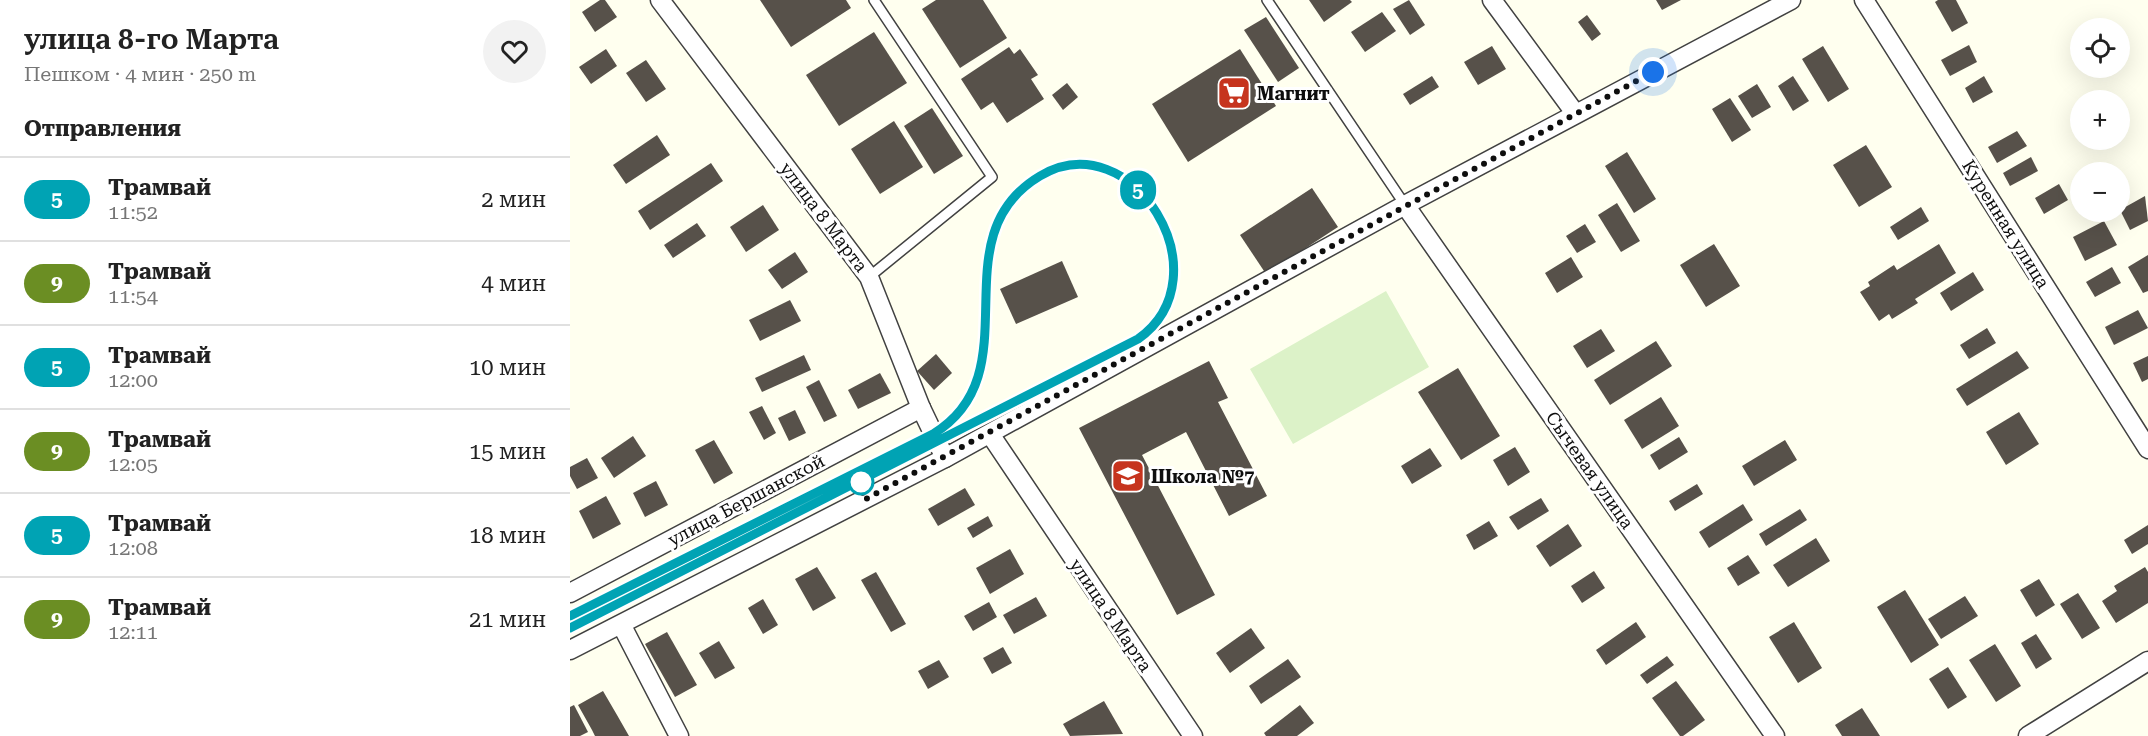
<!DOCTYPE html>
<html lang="ru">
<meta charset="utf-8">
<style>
:root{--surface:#fff;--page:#f2f2f2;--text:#222;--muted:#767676;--line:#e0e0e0}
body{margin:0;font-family:"Roboto Serif",serif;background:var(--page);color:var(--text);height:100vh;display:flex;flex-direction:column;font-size:22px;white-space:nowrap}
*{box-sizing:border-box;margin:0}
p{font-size:20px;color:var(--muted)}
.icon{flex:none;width:33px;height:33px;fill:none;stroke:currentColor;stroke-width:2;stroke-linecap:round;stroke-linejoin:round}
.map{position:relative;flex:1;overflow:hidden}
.side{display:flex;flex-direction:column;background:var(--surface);width:570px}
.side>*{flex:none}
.badge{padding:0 12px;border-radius:20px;font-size:21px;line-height:39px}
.fabs{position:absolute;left:1500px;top:18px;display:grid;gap:12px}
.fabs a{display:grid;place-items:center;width:60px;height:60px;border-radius:50%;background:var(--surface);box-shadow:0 6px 24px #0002;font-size:30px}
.you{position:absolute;width:30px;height:30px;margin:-15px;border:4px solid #fff;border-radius:50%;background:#1a73e8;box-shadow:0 0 0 9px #1a73e833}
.map>.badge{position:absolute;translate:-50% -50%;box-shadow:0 0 0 3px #fff}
h2{padding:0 24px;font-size:22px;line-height:54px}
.round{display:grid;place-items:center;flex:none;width:63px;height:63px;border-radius:32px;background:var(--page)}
.head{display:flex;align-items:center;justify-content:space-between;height:102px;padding:0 24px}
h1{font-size:28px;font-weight:600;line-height:45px}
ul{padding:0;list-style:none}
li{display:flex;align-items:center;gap:18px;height:84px;padding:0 24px;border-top:2px solid var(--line)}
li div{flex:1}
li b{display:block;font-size:22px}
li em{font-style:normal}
li .badge{min-width:66px;font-weight:700;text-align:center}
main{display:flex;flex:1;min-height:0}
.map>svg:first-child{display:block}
.pitch{fill:#dcf2c8}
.building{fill:#57514a}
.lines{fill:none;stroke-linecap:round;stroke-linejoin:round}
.lane-casing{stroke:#414141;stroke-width:12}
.street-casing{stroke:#414141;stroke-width:21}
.lane{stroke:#fff;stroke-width:9}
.street{stroke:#fff;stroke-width:18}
.tram{stroke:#c6341e;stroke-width:1.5}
.line-casing{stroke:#fff;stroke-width:14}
.line{stroke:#00a3b4;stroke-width:9}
.walk{stroke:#0e0e0e;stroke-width:6;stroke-dasharray:0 10.8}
.stop-dot{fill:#fff;stroke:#00a3b4;stroke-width:3}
.labels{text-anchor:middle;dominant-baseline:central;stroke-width:6;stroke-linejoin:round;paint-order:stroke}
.poi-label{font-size:18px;font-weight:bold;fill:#0e0e0e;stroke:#fff;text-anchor:start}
.street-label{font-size:18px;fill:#0e0e0e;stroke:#fff}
</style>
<main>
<section class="side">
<div class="head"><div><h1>улица 8-го Марта</h1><p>Пешком · 4 мин · 250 m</p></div><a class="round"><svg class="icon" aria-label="heart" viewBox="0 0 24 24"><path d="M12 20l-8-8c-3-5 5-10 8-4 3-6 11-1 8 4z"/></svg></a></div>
<h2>Отправления</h2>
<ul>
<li><span class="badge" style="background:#00a3b4;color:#fff">5</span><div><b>Трамвай</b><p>11:52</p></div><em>2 мин</em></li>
<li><span class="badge" style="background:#6b8e23;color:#fff">9</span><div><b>Трамвай</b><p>11:54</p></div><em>4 мин</em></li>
<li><span class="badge" style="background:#00a3b4;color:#fff">5</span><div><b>Трамвай</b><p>12:00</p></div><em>10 мин</em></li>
<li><span class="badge" style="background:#6b8e23;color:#fff">9</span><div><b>Трамвай</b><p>12:05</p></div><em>15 мин</em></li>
<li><span class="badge" style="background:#00a3b4;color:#fff">5</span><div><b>Трамвай</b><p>12:08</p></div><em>18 мин</em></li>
<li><span class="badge" style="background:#6b8e23;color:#fff">9</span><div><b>Трамвай</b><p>12:11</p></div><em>21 мин</em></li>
</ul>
</section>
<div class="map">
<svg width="1578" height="736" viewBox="0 0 1578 736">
<rect width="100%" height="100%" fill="#ffffef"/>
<!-- pitch -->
<polygon class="pitch" points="816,291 859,367 723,444 680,369"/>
<!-- building -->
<g class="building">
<polygon points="30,0 35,0 47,17 25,32 12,12"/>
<polygon points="190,0 276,0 281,8 221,47"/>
<polygon points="366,0 413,0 437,38 390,68 352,9"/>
<polygon points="739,0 780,0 782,2 754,22"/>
<polygon points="839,0 855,25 840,35 823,9"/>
<polygon points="1086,0 1111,0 1092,10"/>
<polygon points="1368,0 1386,0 1398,23 1382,32 1365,2"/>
<polygon points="812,12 826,31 795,52 781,32"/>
<polygon points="1017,15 1031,34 1022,41 1008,22"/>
<polygon points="696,17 729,68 708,82 674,30"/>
<polygon points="304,32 337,83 269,126 236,75"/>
<polygon points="1399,45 1407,62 1380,76 1371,60"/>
<polygon points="922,46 936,69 908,85 894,62"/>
<polygon points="1253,46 1279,89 1258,102 1232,59"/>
<polygon points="439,47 444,54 450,49 468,75 461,79 474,99 437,123 423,102 411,110 391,79"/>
<polygon points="36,49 47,66 21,84 9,67"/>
<polygon points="670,49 706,106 618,162 582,104"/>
<polygon points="76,60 96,89 76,102 56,73"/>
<polygon points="862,76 869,87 840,105 833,94"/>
<polygon points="1223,76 1239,101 1223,111 1208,86"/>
<polygon points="1414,76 1423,92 1403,103 1395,88"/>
<polygon points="497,83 508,97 493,110 482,95"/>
<polygon points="1187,84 1201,107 1182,118 1168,96"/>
<polygon points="1160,98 1181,130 1162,142 1142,109"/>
<polygon points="362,108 393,156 364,174 334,126"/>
<polygon points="324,121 353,167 310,194 281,149"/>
<polygon points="1447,131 1457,146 1427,163 1418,147"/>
<polygon points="87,135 100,155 56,184 43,165"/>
<polygon points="1296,145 1322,187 1289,207 1263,165"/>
<polygon points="1057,152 1086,199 1064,213 1035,166"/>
<polygon points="1461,157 1468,171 1440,186 1433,173"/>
<polygon points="141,163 153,181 80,230 68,211"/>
<polygon points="1489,184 1498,200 1474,214 1465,198"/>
<polygon points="742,188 768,227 696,274 670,235"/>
<polygon points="1575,196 1578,221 1560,230 1550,210"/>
<polygon points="1047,203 1070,241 1051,252 1028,215"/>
<polygon points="193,205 209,230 176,252 160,227"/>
<polygon points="1351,207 1359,221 1328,240 1320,227"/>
<polygon points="1534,221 1547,245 1515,261 1503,237"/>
<polygon points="127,223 136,236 103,258 94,245"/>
<polygon points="1015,224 1026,242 1007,253 996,236"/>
<polygon points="1144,244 1170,286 1136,307 1110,265"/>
<polygon points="1369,244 1386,273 1345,299 1348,303 1322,319 1319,314 1309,321 1290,292 1300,286 1298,282 1324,265 1327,270"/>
<polygon points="225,252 238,272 212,289 198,270"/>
<polygon points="1578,255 1578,291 1573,293 1558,267"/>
<polygon points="1001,257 1013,277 987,293 975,273"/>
<polygon points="492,261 508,297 446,324 430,289"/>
<polygon points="1542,267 1551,283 1525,297 1516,282"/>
<polygon points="1403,272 1414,290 1381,311 1370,293"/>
<polygon points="220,300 231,321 190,341 179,320"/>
<polygon points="1568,310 1578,328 1544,345 1535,327"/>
<polygon points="1417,328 1426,343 1399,359 1390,345"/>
<polygon points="1031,329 1045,351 1017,368 1003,346"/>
<polygon points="1086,341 1102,366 1040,405 1024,380"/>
<polygon points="1447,351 1459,368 1397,406 1386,389"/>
<polygon points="366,354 382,373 364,390 347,371"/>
<polygon points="234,355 241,370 192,392 185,378"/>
<polygon points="1578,356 1578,379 1572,382 1563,363"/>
<polygon points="639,361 658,398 648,402 697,496 659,516 616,432 572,455 645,595 607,615 509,428"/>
<polygon points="888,368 930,436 891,460 848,392"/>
<polygon points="310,373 321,393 288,409 278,390"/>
<polygon points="249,380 267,416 254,422 236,387"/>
<polygon points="1091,397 1109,426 1072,449 1054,420"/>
<polygon points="192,406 206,433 194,440 179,412"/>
<polygon points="225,410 236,433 219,441 208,418"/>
<polygon points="1449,412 1469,444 1436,465 1416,432"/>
<polygon points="63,436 76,456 44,478 31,458"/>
<polygon points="1109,437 1118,452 1089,470 1080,455"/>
<polygon points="144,440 163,473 144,484 125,450"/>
<polygon points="1215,440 1227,460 1184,486 1172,466"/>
<polygon points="945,447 960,472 938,486 923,460"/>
<polygon points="860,448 872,466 842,484 831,466"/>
<polygon points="17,458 28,478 7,489 0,476 0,467"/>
<polygon points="86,481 98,505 75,517 63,493"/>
<polygon points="1127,484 1133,494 1105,511 1099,501"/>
<polygon points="395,488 405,505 368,526 358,509"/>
<polygon points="36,496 51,524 23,539 9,511"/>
<polygon points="971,498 979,511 948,530 939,517"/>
<polygon points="1173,504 1183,520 1139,548 1129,532"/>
<polygon points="1230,509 1237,520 1196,546 1189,534"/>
<polygon points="418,516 423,526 403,538 397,528"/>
<polygon points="919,521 928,536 904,550 896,535"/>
<polygon points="998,524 1012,546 980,567 966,546"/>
<polygon points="1578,525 1578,544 1562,554 1554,540"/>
<polygon points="1246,538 1260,561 1218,587 1203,565"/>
<polygon points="440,549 454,574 420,594 406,568"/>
<polygon points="1178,555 1190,573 1168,586 1157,568"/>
<polygon points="247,567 266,598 243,611 225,579"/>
<polygon points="1575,567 1578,572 1578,603 1546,623 1532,601 1547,591 1544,586"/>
<polygon points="1024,571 1035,588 1012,603 1001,586"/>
<polygon points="306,572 336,624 321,632 291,580"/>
<polygon points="1469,579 1485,605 1466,617 1450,590"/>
<polygon points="1335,590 1369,645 1341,663 1307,607"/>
<polygon points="1508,593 1530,628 1512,639 1490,604"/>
<polygon points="1395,596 1408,616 1371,639 1358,619"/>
<polygon points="466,597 477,616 444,634 433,615"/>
<polygon points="193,599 208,625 193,634 178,608"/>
<polygon points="419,602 427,617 403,631 394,616"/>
<polygon points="1066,622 1076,637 1036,665 1026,650"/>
<polygon points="1224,622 1252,668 1228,683 1199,637"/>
<polygon points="681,628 695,648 660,673 646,653"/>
<polygon points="97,632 127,685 105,697 75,644"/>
<polygon points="1466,634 1482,659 1466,669 1451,643"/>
<polygon points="149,641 165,668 145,679 129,653"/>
<polygon points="1425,644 1451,686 1426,702 1399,660"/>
<polygon points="433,647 442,663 422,674 413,658"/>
<polygon points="1097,656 1104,665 1077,684 1070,675"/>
<polygon points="718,659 731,677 691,704 679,686"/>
<polygon points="369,660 379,677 358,689 348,671"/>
<polygon points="1378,667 1397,697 1378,709 1359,679"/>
<polygon points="1106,681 1135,720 1113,736 1110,736 1082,698"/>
<polygon points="33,691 47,715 59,736 25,736 22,730 8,705"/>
<polygon points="534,701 553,734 500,736 493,724"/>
<polygon points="4,705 18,732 10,736 0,736 0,707"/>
<polygon points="730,705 744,723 727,736 696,736 694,733"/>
<polygon points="1292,708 1310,736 1272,736 1265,725"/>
</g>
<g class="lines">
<defs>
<g id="lane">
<polyline points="697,0 835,205"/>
<polyline points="299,277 422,177 304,0"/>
</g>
<g id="street">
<polyline points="90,0 299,277 351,408 375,458"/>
<polyline points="922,0 1005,113"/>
<polyline points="1294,0 1578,449"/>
<polyline points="835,205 1205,736"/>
<polyline points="420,434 623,736"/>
<polyline points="0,593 351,408"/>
<polyline points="52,626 109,736"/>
<polyline points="0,650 375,458 835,205 1221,0"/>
<polyline points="1458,736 1578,661"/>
</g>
</defs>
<!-- lane casing -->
<use href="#lane" class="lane-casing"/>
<!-- street casing -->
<use href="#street" class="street-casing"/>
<!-- lane -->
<use href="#lane" class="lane"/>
<!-- street -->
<use href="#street" class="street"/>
<!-- tram -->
<path class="tram" d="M0,616L363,434C465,374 366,239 470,176C562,121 657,276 568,339L0,628"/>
</g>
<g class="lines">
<defs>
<path id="line" d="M0,616L363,434C465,372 366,238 470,176C562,121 657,276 568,339L0,628"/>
</defs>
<!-- line casing -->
<use href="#line" class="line-casing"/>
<!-- line -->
<use href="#line" class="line"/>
<!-- walk -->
<polyline class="walk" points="291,482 294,500 1083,72"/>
</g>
<!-- icons -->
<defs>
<symbol id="supermarket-square" viewBox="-11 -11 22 22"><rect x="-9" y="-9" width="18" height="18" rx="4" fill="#c6341e" stroke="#fff"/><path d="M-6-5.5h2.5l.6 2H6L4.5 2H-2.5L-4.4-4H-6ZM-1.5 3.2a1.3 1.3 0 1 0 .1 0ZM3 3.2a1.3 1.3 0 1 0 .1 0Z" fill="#fff"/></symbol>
<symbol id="school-square" viewBox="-11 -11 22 22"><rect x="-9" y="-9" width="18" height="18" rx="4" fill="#c6341e" stroke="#fff"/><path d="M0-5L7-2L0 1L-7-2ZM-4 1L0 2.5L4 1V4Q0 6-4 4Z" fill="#fff"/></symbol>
</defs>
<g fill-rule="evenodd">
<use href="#supermarket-square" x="645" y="74" width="38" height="38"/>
<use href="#school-square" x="539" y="457" width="38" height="38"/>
</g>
<!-- markers -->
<circle class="stop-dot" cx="291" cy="482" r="12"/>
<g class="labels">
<!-- poi labels -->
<g class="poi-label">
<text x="687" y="93">Магнит</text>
<text x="581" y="476">Школа №7</text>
</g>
<!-- street labels -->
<g class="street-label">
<text transform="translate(254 217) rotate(53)">улица 8 Марта</text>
<text transform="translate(1436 224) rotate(58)">Куренная улица</text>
<text transform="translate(1020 470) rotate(55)">Сычевая улица</text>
<text transform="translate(176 500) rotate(-28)">улица Бершанской</text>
<text transform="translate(541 615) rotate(56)">улица 8 Марта</text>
</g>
</g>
</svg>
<div class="fabs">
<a><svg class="icon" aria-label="locate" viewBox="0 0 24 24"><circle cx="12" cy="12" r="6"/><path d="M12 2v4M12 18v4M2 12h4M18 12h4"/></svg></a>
<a>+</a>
<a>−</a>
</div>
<div class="you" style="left:1083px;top:72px"></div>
<b class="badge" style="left:568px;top:190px;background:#00a3b4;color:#fff">5</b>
</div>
</main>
